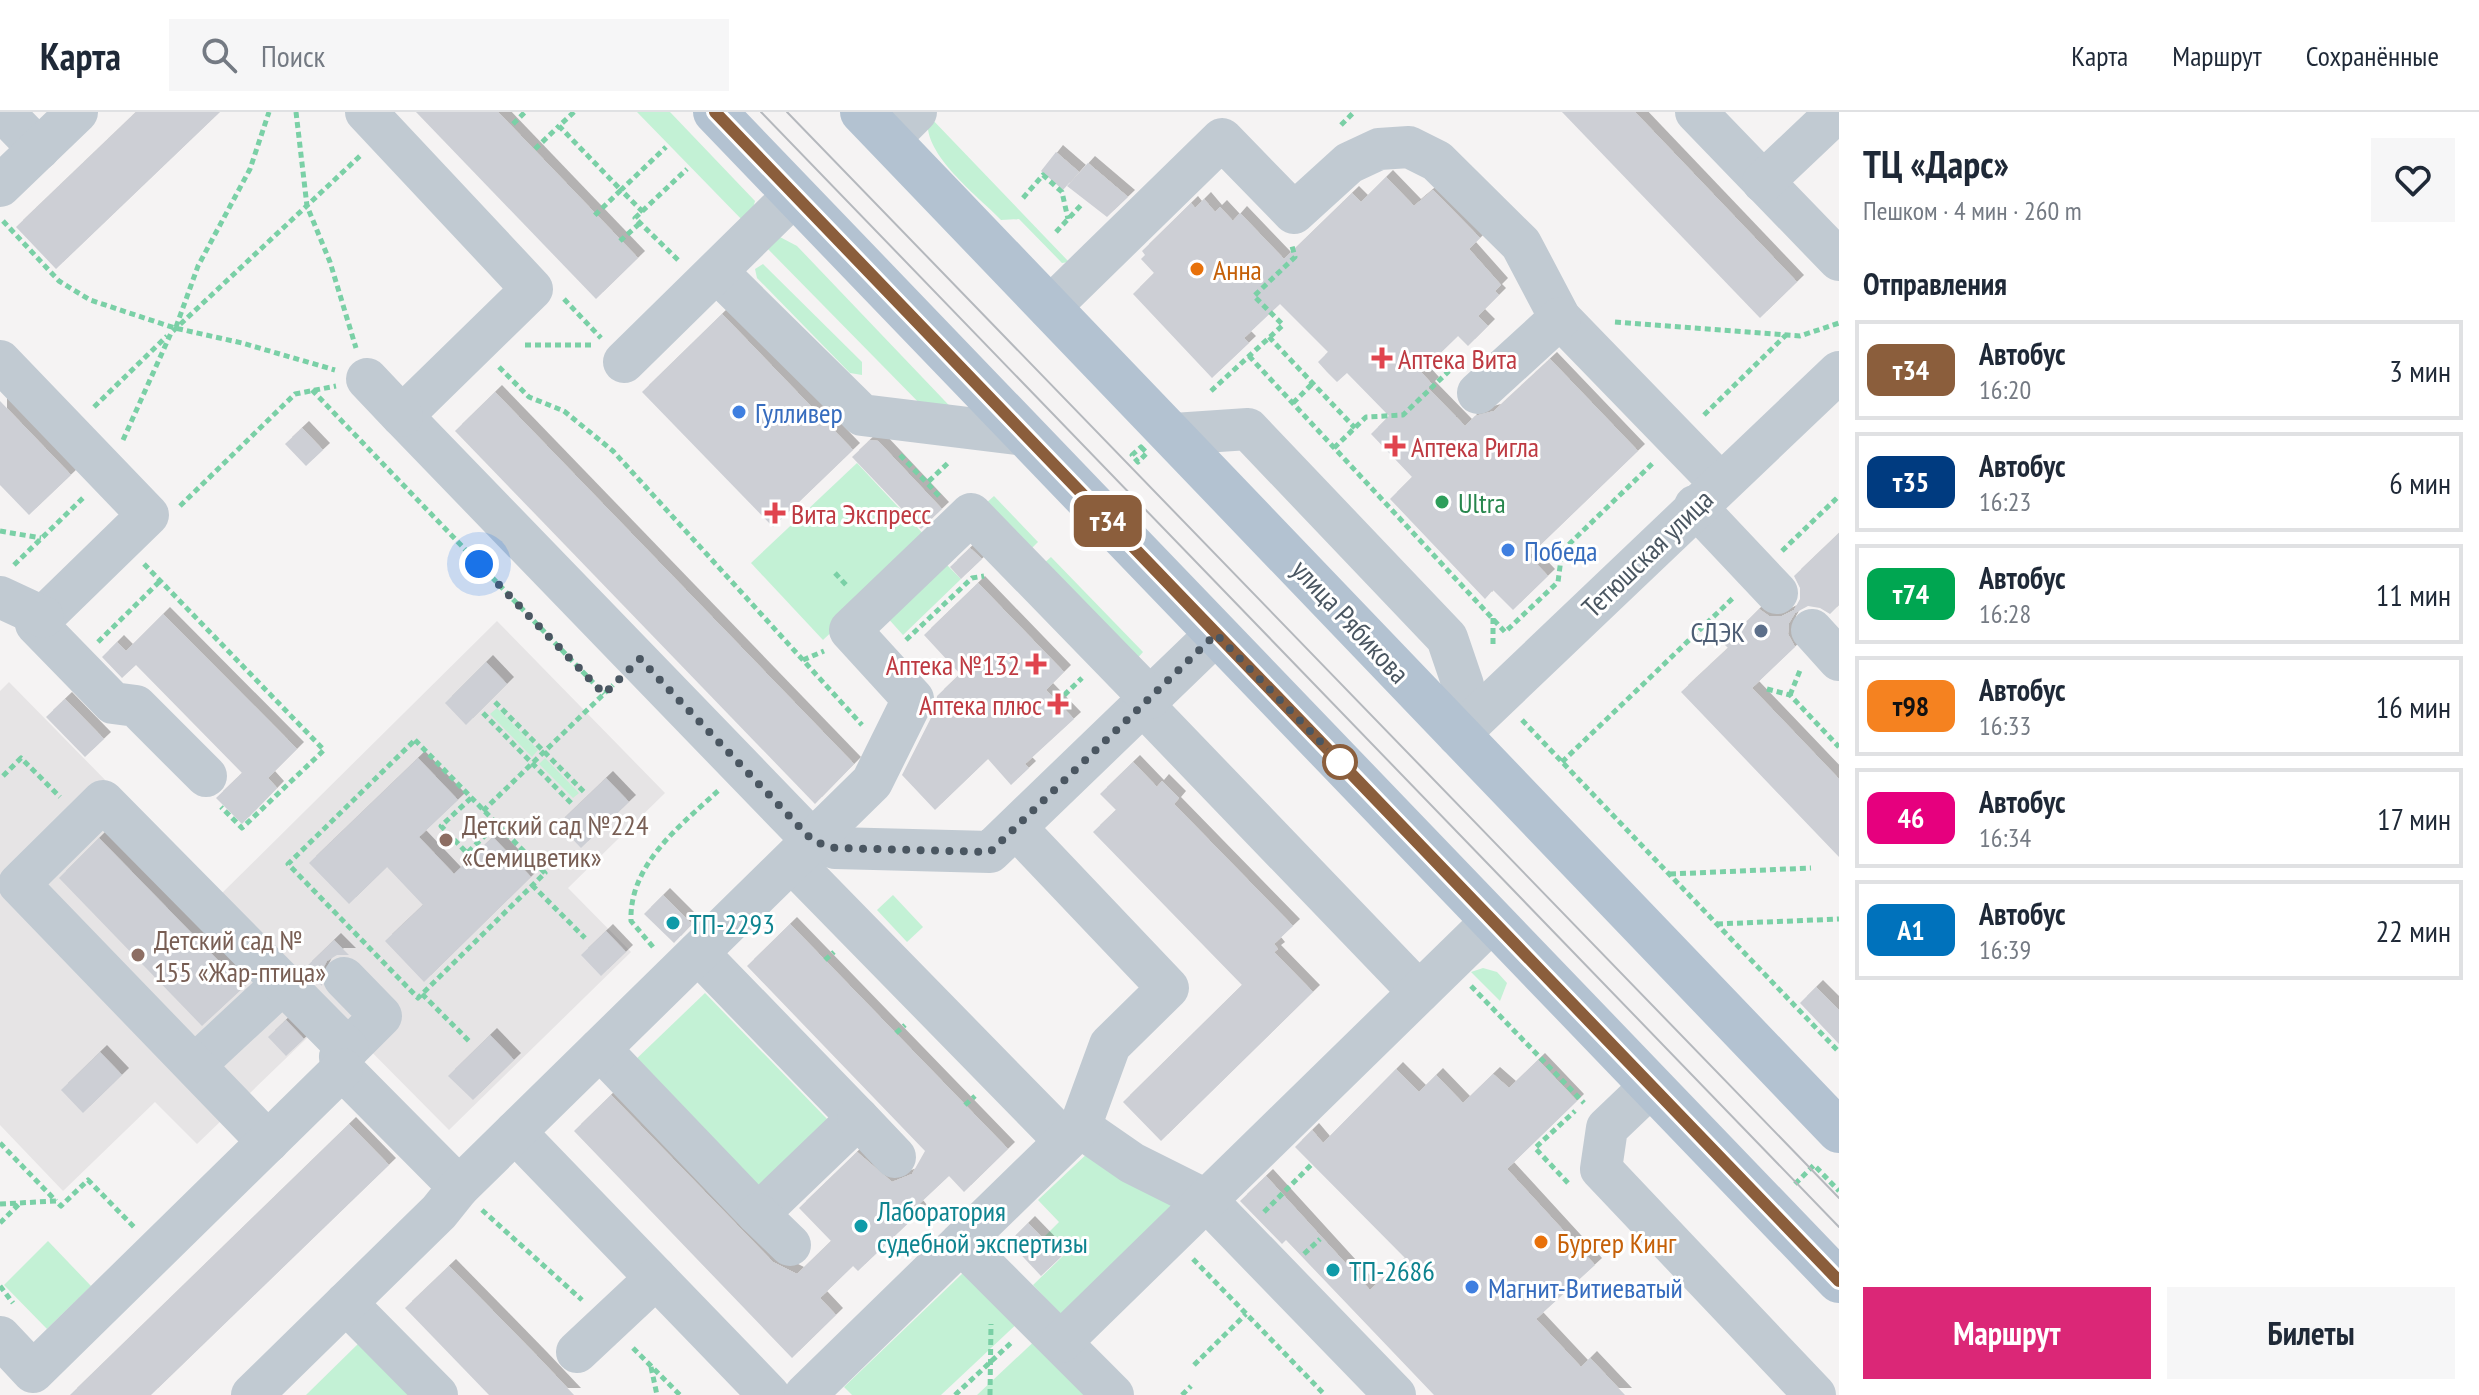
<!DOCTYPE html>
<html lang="ru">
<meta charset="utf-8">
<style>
:root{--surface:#fff;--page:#f6f6f7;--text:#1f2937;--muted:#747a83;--line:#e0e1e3;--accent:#db2777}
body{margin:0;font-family:"PT Sans Narrow",sans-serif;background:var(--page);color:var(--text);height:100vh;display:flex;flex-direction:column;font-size:30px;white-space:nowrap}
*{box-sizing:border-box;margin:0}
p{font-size:26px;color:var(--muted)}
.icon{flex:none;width:44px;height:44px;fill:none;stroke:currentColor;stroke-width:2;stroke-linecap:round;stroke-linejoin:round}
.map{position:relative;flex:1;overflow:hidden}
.panel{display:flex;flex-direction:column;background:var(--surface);width:640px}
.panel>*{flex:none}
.badge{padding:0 16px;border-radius:12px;font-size:28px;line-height:52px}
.you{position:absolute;width:40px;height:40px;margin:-20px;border:6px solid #fff;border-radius:50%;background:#1a73e8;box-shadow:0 0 0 12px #1a73e833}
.map>.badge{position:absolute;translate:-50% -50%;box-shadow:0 0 0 4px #fff}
h2{padding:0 24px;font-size:30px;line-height:72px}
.round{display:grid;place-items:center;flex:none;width:84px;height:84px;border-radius:0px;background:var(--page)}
.summary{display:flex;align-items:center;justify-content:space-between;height:136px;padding:0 24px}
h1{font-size:38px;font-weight:600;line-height:60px}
.primary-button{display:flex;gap:16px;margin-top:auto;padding:16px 24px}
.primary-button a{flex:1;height:92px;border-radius:0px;background:var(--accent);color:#fff;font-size:32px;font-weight:600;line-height:92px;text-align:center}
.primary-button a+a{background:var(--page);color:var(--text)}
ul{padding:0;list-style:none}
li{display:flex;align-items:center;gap:24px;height:100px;margin:0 16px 12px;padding:0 8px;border:4px solid var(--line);border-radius:0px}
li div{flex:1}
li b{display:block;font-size:30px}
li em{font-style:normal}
li .badge{min-width:88px;font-weight:700;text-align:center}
header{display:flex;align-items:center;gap:48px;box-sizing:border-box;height:112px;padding:0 40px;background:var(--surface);border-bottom:2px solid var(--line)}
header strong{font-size:38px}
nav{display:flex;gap:44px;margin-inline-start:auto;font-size:28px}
.search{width:560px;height:72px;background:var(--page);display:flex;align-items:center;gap:20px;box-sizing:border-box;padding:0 28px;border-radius:0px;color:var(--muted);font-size:30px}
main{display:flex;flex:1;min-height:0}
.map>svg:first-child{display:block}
.education{fill:#e6e4e5}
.green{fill:#c3f1d5}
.building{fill:#cdcfd5;filter:url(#shadow)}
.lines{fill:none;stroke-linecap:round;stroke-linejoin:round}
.path{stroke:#7ad0a6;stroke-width:5;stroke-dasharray:6 4;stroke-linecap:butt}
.minor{stroke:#c1cad2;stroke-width:42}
.major{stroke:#b3c2d1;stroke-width:44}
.tram{stroke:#b5b8bd;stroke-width:2}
.line-casing{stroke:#fff;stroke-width:18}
.line{stroke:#8b5e3c;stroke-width:12}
.walk{stroke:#4a5661;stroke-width:8;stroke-dasharray:0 14.4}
.food-dot{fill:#e8710a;stroke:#fff;stroke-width:3}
.health-dot{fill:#e0444e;stroke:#fff;stroke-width:3}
.shop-dot{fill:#3f7fe0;stroke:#fff;stroke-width:3}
.leisure-dot{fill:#2e9e5b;stroke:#fff;stroke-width:3}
.service-dot{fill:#5c6f8a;stroke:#fff;stroke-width:3}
.stop-dot{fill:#fff;stroke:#8b5e3c;stroke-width:4}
.education-dot{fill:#8d6e63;stroke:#fff;stroke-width:3}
.culture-dot{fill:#0f9aa8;stroke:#fff;stroke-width:3}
.labels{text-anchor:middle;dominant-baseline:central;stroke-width:6;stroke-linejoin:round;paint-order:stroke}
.food-label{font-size:28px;fill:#c56008;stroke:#fff;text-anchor:start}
.health-label{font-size:28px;fill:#be3a42;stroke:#fff;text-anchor:start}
.shop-label{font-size:28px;fill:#366cbe;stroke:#fff;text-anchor:start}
.leisure-label{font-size:28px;fill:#27864d;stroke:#fff;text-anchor:start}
.street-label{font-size:28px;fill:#4a5661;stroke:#fff}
.service-label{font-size:28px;fill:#4e5e75;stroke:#fff;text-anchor:end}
.education-label{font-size:28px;fill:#785e54;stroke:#fff;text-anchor:start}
.culture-label{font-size:28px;fill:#0d838f;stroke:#fff;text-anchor:start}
</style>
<header>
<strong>Карта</strong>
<div class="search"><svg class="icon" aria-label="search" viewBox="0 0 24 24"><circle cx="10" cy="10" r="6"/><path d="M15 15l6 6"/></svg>Поиск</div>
<nav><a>Карта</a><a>Маршрут</a><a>Сохранённые</a></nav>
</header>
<main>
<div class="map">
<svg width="1839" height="1283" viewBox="0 0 1839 1283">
<defs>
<filter id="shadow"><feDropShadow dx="7" dy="-7" stdDeviation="0" flood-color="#0004"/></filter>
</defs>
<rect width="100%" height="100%" fill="#f5f3f3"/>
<!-- education -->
<polygon class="education" points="497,509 665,681 568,776 631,840 449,1018 333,901 197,1032 155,990 63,1079 0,1013 0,579 9,570 219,784"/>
<!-- green -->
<g class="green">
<polygon points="637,0 670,0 755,89 748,114"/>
<path d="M929,4L1069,150L1062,151L1019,107L1001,108C978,84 918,39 929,4Z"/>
<polygon points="778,124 797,134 964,309 932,304 765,134"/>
<polygon points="763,152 862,250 862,263 850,261 757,166 755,157"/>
<polygon points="857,351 929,428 823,528 751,451"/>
<polygon points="994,384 1038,430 1029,439 984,393"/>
<polygon points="1051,445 1143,540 1134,550 1041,454"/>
<polygon points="942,448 961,467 903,523 885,503"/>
<polygon points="497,596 538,638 532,645 490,602"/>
<polygon points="545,646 579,681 573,686 539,652"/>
<polygon points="893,783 923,815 907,830 877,798"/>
<polygon points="1483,856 1497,860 1507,871 1500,889 1471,860"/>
<polygon points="705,881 828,1008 755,1080 631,952"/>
<polygon points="1091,1038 1183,1094 1067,1209 1033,1173 1063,1144 1044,1125 1059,1110 1038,1088"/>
<polygon points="48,1129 91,1174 47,1217 4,1173"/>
<polygon points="964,1160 1024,1205 941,1283 852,1283 844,1275"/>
<polygon points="1041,1223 1098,1283 977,1283"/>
<polygon points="362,1228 416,1283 306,1283"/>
</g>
<!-- building -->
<g class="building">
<polygon points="136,0 220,0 56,157 16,115"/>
<polygon points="416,0 498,0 638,146 596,187"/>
<polygon points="1562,0 1635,0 1797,170 1760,206"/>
<polygon points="1056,40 1079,60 1063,78 1041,59"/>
<polygon points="1088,51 1128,85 1107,105 1067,74"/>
<polygon points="1386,65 1414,94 1433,78 1480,126 1469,137 1501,173 1495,179 1499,183 1478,204 1488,214 1468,234 1458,224 1421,260 1432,272 1428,276 1465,314 1475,304 1494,299 1550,247 1638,339 1529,444 1548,464 1513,498 1493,478 1485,487 1390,387 1412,365 1371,322 1389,304 1347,261 1337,270 1327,260 1318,250 1328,240 1280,192 1244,226 1249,231 1212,266 1133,182 1154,161 1141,147 1145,143 1142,139 1191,91 1195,96 1204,87 1215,100 1220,95 1233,109 1240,101 1284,147 1352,81 1361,90"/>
<polygon points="722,202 853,338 773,415 642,280"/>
<polygon points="495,280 854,652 815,692 455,319"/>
<polygon points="0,289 71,363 29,403 0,373"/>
<polygon points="302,316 323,338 306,354 285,332"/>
<polygon points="870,328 878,329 942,397 921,417 852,345"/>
<polygon points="1839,421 1839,493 1830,502 1820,496 1808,494 1795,501 1789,511 1788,522 1795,535 1752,576 1839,667 1839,745 1681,580 1728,536 1724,532 1759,497 1769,504 1782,504 1794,498 1800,487 1800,476 1794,464"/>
<polygon points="970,436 982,447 961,467 950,455"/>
<polygon points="978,471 1064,560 1046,578 1074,607 1025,652 1029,656 1011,673 988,647 935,698 902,663 935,598 937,584 960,562 924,523"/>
<polygon points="163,502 297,637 268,666 277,676 242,712 216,686 242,661 136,553 122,566 102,545 117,530 126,539"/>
<polygon points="486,550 507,572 466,613 445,591"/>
<polygon points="65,587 104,627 85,645 46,605"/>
<polygon points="418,646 458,688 419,725 454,762 493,725 531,765 424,870 385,829 423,793 387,755 349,792 309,751"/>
<polygon points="1133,650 1157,675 1162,669 1179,686 1174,692 1293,814 1274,832 1278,837 1274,840 1313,880 1161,1029 1123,990 1242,873 1093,720 1116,698 1100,682"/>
<polygon points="606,666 629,690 581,736 558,712"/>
<polygon points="99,726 244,875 202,914 59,766"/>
<polygon points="663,783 692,812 674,831 644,802"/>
<polygon points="790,812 1008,1037 964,1080 949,1064 916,1095 920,1100 858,1159 853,1154 820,1186 836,1203 792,1246 574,1019 611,983 773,1150 797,1162 831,1129 799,1096 857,1040 892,1070 912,1062 925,1039 747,854"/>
<polygon points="606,819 626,840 601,864 581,843"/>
<polygon points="334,828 349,843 337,843 327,849 321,860 322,874 305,856"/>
<polygon points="1816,875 1839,898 1839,932 1800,891"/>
<polygon points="286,908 304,927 286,944 268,925"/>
<polygon points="490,923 514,948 473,988 448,964"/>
<polygon points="100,940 122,963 83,1001 61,978"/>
<polygon points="1538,948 1577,989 1507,1057 1595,1153 1536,1207 1581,1255 1590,1246 1625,1283 1434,1283 1286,1128 1282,1132 1240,1089 1266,1064 1370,1178 1405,1146 1295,1035 1312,1018 1323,1031 1396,957 1419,980 1436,963 1463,991 1493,962 1509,976"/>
<polygon points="349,1012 389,1053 151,1283 70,1283"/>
<polygon points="1028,1111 1061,1145 1041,1164 1009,1130"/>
<polygon points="449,1154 540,1247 574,1283 489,1283 405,1196"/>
</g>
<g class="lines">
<!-- path -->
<g class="path">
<polyline points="296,0 307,94 330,150 356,236"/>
<polyline points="574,0 559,14 621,78 594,104"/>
<polyline points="513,12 525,0"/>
<polyline points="1341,13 1354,0"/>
<polyline points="535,37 559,14"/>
<polyline points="1023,86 1043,63 1062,80 1068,107"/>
<polyline points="643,100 621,78 666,35"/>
<polyline points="3,109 59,169 90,188 175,216 242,231 335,258"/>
<polyline points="1056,120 1083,91"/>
<polyline points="620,129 640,111"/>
<polyline points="678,148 635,106 687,57"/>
<polyline points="564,187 601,226"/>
<polyline points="1615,210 1800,224 1839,211"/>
<polyline points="176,215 198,154 250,57 269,0"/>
<polyline points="1269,225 1355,316"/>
<polyline points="525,233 595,233"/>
<polyline points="1249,244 1505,520 1558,470 1562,439 1653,351"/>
<polyline points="499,255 529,285 564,299 613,339 862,613"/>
<polyline points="312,278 604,582"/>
<polyline points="1211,279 1283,213 1254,184 1295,145 1292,134"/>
<polyline points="1293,291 1313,271"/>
<polyline points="94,295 167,224"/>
<polyline points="1704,303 1786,223"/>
<polyline points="123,328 171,221 361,43"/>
<polygon points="1141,335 1147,341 1138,350 1132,343"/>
<polyline points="1334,336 1366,305 1403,303 1449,259"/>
<polyline points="900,343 927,371"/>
<polyline points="939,384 927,371 950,349"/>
<polyline points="180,394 295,282 336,274"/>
<polyline points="0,419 41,426"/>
<polyline points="1782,439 1839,384"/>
<polyline points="144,452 324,638 242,716 221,695"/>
<polyline points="14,453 84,385"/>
<polyline points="835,461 848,475"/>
<polyline points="906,528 972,466 984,464"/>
<polyline points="98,530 160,469"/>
<polyline points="1493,532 1493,506"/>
<polyline points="803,548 824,539"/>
<polyline points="1767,577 1790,583 1839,635"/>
<polyline points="1790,583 1801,556"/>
<polyline points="495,590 584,680"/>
<polyline points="1057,590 1082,566"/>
<polyline points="483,601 572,692"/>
<polyline points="1522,608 1839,940"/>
<polygon points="415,628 545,761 418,886 288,752"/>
<polyline points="1562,650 1734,485"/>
<polyline points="3,664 21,646 60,685"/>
<polyline points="471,686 441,714 467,741 497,712"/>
<polyline points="483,699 613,573"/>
<polyline points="1670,762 1811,756"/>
<polyline points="532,773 585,826"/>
<polyline points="1717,812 1839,807"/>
<path d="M653,835L631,809C629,752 681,713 719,678"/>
<polyline points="825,848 834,840"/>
<polyline points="1471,874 1584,991"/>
<polyline points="422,882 470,930"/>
<polyline points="896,921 905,913"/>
<polyline points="965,993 975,984"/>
<polyline points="0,1031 56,1089"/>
<polyline points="1568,1071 1535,1036 1575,999"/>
<polyline points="1795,1072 1814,1053 1839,1079"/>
<polyline points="0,1092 56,1089 61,1094 88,1068 135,1116"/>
<polyline points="482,1098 582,1188"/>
<polyline points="1264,1100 1313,1051"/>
<polyline points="0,1111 19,1092"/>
<polyline points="1304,1142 1320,1127"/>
<polyline points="1193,1147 1325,1283"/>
<polyline points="0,1174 13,1191"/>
<polyline points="633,1236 680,1283"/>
<polyline points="1194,1253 1246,1202"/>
<polyline points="651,1255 657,1283"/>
<polyline points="955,1283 1013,1229"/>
<polyline points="990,1283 991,1212"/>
<polyline points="1182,1283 1191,1274"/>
</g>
<!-- minor -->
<g class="minor">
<polyline points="3,0 39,37"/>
<polyline points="366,0 532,177 402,304 813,729 835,736 990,740 1216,522"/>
<polyline points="1696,0 1839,148"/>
<polyline points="889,27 916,0"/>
<polyline points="1763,70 1837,0"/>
<polyline points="0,74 77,0"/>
<polyline points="717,160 862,303 1025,323"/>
<polyline points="1049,196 1222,27 1294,101 1349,51 1379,37 1409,35 1437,49 1521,132 1560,206 1720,371"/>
<polyline points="0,249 148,403 36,512 113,591 136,594 206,664"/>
<polyline points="624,250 794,83"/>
<polyline points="367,267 402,304"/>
<polyline points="1478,281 1560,206"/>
<polyline points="1174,322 1248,317 1447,526 1463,573 1458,623"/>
<polyline points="1695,394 1777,481"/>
<polyline points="0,485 43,505"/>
<polyline points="1812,518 1839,548"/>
<polyline points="1143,593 1419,880"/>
<polyline points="1458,623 1839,260"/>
<polyline points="792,750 1065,1029"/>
<polyline points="344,866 381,904 340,945 342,957 459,1075"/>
<polyline points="600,937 758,1102 858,1006 698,841"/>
<polyline points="195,953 283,871"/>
<polyline points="1651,974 1607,1016 1601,1057 1815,1283"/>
<polyline points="858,1006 895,1045"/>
<polyline points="1080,1015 1132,1051 1206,1088 1395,1283"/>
<polyline points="515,1020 769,1283"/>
<polyline points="268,1030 19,772 103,689 348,937"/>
<polyline points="758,1102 790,1133"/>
<polyline points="961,1131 1113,1283"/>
<polyline points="346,1191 437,1283"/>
<polyline points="0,1225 33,1260 342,957"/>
<polyline points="1061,1230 1492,809"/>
<polyline points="577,1240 656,1166"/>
<polyline points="252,1283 439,1100 459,1075 872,670 913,587 850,518 971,402 1150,586"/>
<polyline points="805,1283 1080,1015 1110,933 1168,876 1016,716"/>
</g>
<!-- major -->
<g class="major">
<polyline points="715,0 1839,1169"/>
<polyline points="862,0 1839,1019"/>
</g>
<!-- tram -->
<g class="tram">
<polyline points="761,0 1839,1115"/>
<polyline points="787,0 1839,1086"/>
</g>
</g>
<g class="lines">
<defs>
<polyline id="line" points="715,0 1839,1169"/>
</defs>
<!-- line casing -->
<use href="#line" class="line-casing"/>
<!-- line -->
<use href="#line" class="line"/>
<!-- walk -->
<polyline class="walk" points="479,452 604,582 640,547 813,729 835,736 990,740 1216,522 1340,650"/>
</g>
<!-- markers -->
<g class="food-dot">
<circle cx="1197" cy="157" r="8"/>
<circle cx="1541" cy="1130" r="8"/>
</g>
<g class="health-dot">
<path d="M1378 234h8v8h8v8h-8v8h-8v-8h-8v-8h8z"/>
<path d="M1391 322h8v8h8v8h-8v8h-8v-8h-8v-8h8z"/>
<path d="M771 389h8v8h8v8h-8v8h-8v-8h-8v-8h8z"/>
<path d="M1032 540h8v8h8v8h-8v8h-8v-8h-8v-8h8z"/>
<path d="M1054 580h8v8h8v8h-8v8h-8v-8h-8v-8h8z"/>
</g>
<g class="shop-dot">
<circle cx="739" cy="300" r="8"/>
<circle cx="1508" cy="438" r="8"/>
<circle cx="1472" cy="1175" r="8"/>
</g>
<circle class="leisure-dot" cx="1442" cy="390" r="8"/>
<circle class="service-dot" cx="1761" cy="519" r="8"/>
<circle class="stop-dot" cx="1340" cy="650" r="16"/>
<g class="education-dot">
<circle cx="446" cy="728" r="8"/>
<circle cx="138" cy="843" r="8"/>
</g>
<g class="culture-dot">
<circle cx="673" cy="811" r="8"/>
<circle cx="861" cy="1114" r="8"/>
<circle cx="1333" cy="1158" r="8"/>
</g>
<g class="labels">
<!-- food labels -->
<g class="food-label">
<text x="1213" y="157">Анна</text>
<text x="1557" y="1130">Бургер Кинг</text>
</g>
<!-- health labels -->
<g class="health-label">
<text x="1398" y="246">Аптека Вита</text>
<text x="1411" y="334">Аптека Ригла</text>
<text x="791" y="401">Вита Экспресс</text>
<text x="1020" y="552" text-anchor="end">Аптека №132</text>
<text x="1042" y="592" text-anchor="end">Аптека плюс</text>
</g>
<!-- shop labels -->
<g class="shop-label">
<text x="755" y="300">Гулливер</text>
<text x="1524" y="438">Победа</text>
<text x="1488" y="1175">Магнит-Витиеватый</text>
</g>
<!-- leisure labels -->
<g class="leisure-label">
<text x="1458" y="390">Ultra</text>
</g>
<!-- street labels -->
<g class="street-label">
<text transform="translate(1647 441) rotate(-44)">Тетюшская улица</text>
<text transform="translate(1351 509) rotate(47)">улица Рябикова</text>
</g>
<!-- service labels -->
<g class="service-label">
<text x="1745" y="519">СДЭК</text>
</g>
<!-- education labels -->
<g class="education-label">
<text x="462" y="712">Детский сад №224<tspan x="462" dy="32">«Семицветик»</tspan></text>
<text x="154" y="827">Детский сад №<tspan x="154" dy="32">155 «Жар-птица»</tspan></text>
</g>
<!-- culture labels -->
<g class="culture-label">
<text x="689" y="811">ТП-2293</text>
<text x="877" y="1098">Лаборатория<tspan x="877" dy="32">судебной экспертизы</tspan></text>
<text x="1349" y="1158">ТП-2686</text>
</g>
</g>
</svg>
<div class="you" style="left:479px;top:452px"></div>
<b class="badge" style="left:1108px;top:409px;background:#8b5e3c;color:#fff">т34</b>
</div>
<section class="panel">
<div class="summary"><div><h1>ТЦ «Дарс»</h1><p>Пешком · 4 мин · 260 m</p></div><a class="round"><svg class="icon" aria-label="heart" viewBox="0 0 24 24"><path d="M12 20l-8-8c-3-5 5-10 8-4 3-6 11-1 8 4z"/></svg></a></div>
<h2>Отправления</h2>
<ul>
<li><span class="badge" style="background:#8b5e3c;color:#fff">т34</span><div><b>Автобус</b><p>16:20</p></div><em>3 мин</em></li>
<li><span class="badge" style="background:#003b80;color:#fff">т35</span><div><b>Автобус</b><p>16:23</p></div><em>6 мин</em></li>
<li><span class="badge" style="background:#00a651;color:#fff">т74</span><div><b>Автобус</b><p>16:28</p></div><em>11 мин</em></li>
<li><span class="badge" style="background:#f58220;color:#111">т98</span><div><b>Автобус</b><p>16:33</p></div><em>16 мин</em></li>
<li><span class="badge" style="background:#e6007e;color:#fff">46</span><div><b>Автобус</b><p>16:34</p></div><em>17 мин</em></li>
<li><span class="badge" style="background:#0072bc;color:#fff">А1</span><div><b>Автобус</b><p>16:39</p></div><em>22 мин</em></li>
</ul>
<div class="primary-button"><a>Маршрут</a><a>Билеты</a></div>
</section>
</main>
